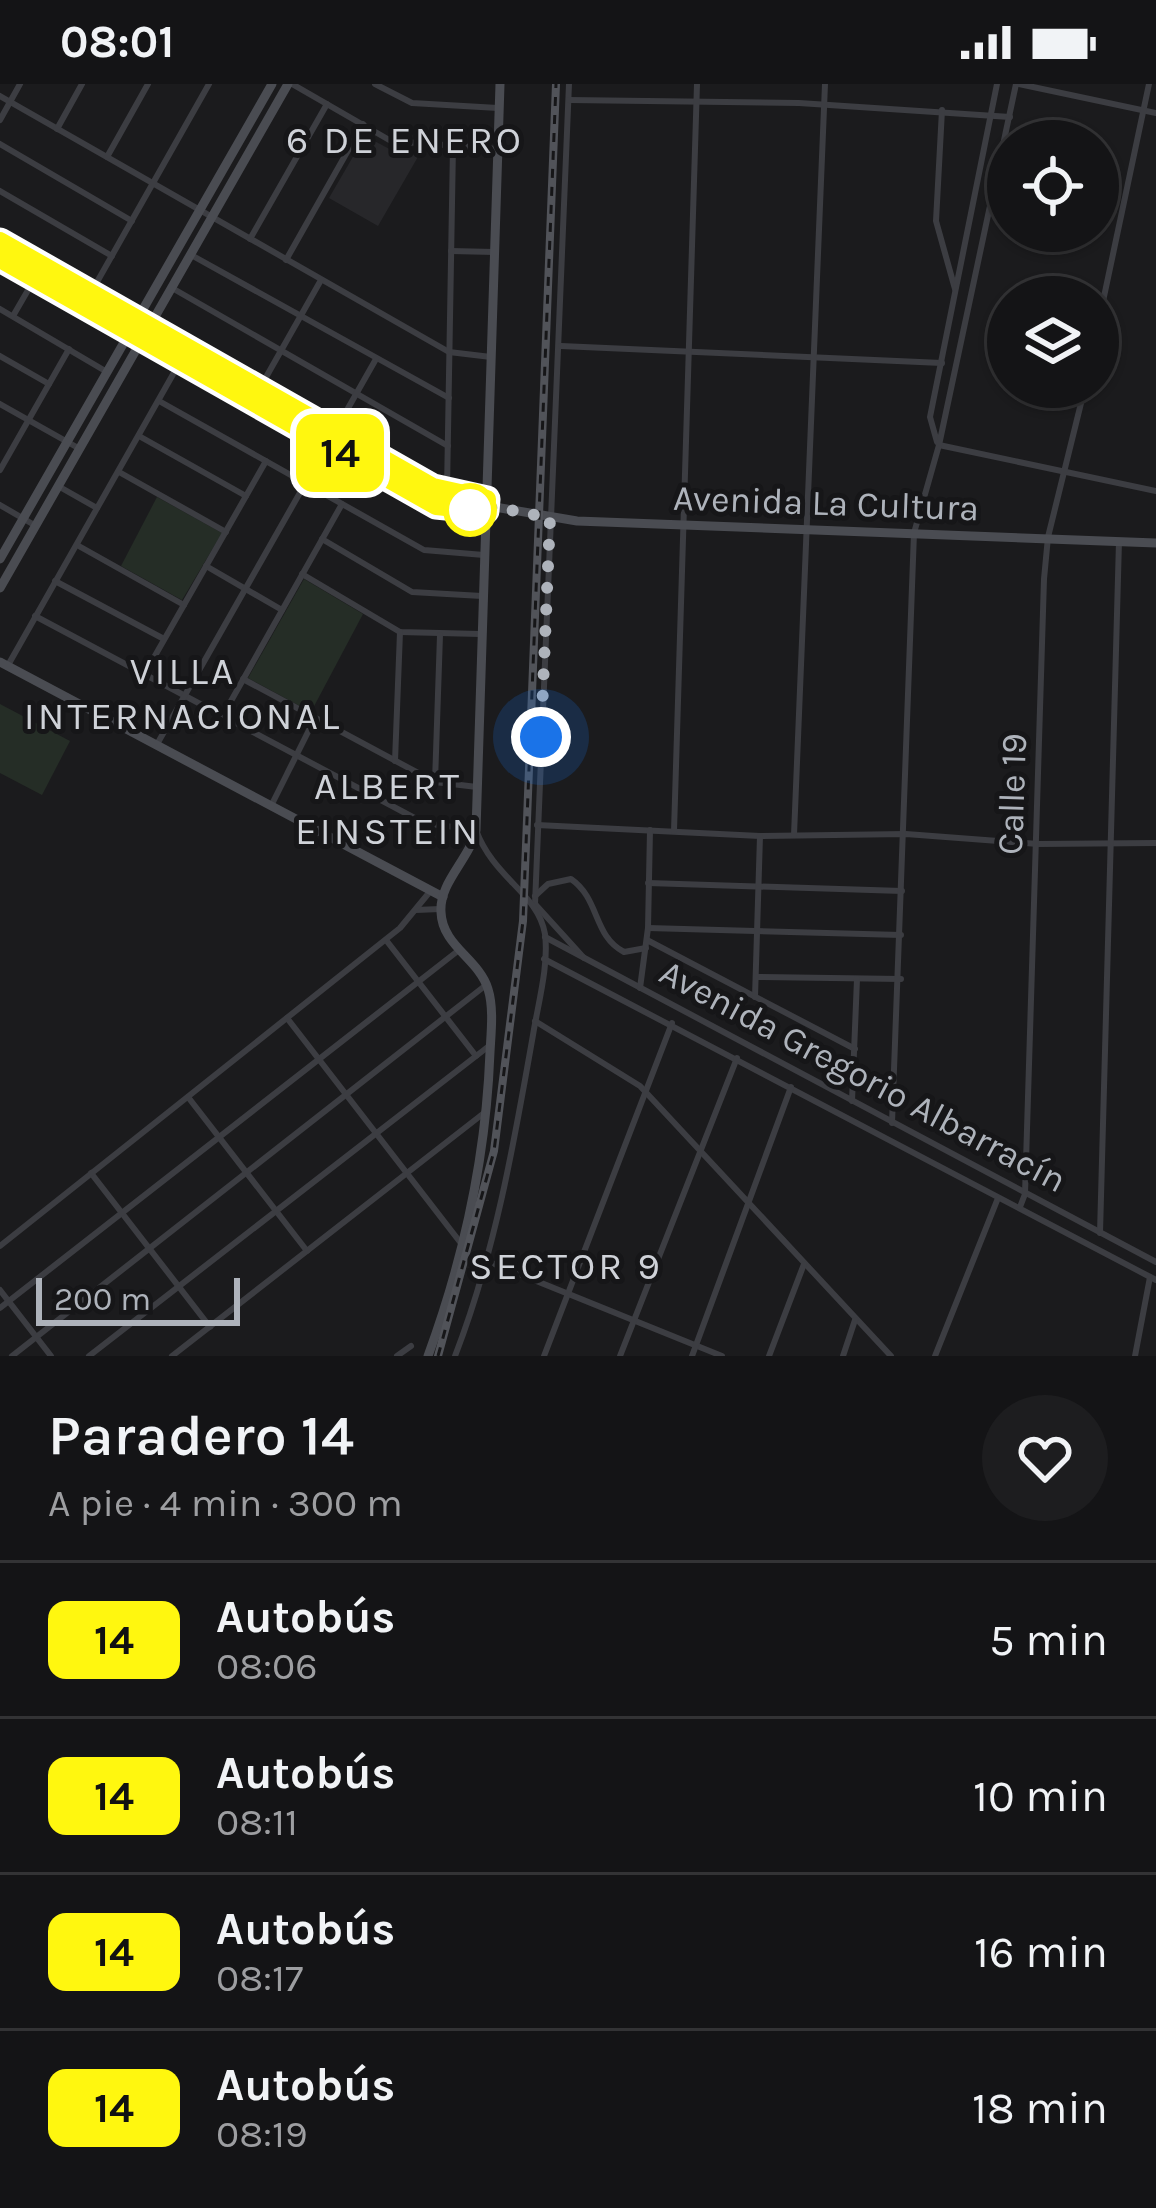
<!DOCTYPE html>
<html lang="es">
<meta charset="utf-8">
<style>
:root{--surface:#141416;--page:#1d1d1f;--text:#f1f3f6;--muted:#9d9ea1;--line:#333335}
body{margin:0;font-family:Karla,sans-serif;background:var(--page);color:var(--text);height:100vh;display:flex;flex-direction:column;font-size:45px;white-space:nowrap}
*{box-sizing:border-box;margin:0}
p{font-size:39px;color:var(--muted)}
.icon{flex:none;width:66px;height:66px;fill:none;stroke:currentColor;stroke-width:2;stroke-linecap:round;stroke-linejoin:round}
.map{position:relative;height:1272px;overflow:hidden}
.panel{display:flex;flex-direction:column;background:var(--surface);flex:1}
.panel>*{flex:none}
.badge{padding:0 24px;border-radius:18px;font-size:42px;line-height:78px}
.controls{position:absolute;left:987px;top:36px;display:grid;gap:24px}
.controls a{display:grid;place-items:center;width:132px;height:132px;border-radius:50%;background:var(--surface);box-shadow:0 3px 9px #0004,0 0 0 3px var(--line);font-size:60px}
.scale{position:absolute;left:36px;bottom:30px;width:204px;box-sizing:border-box;padding-left:12px;border:6px solid #aeb3bb;border-top:0;font-size:33px;line-height:42px;white-space:nowrap;color:#aeb3bb;-webkit-text-stroke:9px #161618;paint-order:stroke}
.you{position:absolute;width:60px;height:60px;margin:-30px;border:9px solid #fff;border-radius:50%;background:#1a73e8;box-shadow:0 0 0 18px #1a73e833}
.map>.badge{position:absolute;translate:-50% -50%;box-shadow:0 0 0 6px #fff}
.round{display:grid;place-items:center;flex:none;width:126px;height:126px;border-radius:63px;background:var(--page)}
.head{display:flex;align-items:center;justify-content:space-between;height:204px;padding:0 48px}
h1{font-size:57px;font-weight:600;line-height:90px}
ul{padding:0;list-style:none}
li{display:flex;align-items:center;gap:36px;height:156px;padding:0 48px;border-top:3px solid var(--line)}
li div{flex:1}
li b{display:block;font-size:45px}
li em{font-style:normal}
li .badge{min-width:132px;font-weight:700;text-align:center}
.status{display:flex;justify-content:space-between;align-items:center;height:84px;padding:0 60px;background:var(--surface);direction:ltr}
.status svg{height:33px;fill:currentColor}
.map>svg:first-child{display:block}
.built{fill:#27272a}
.green{fill:#252d26}
.lines{fill:none;stroke-linecap:round;stroke-linejoin:round}
.street{stroke:#3c3d42;stroke-width:6}
.secondary{stroke:#4a4c52;stroke-width:9}
.rail-casing{stroke:#515359;stroke-width:8}
.rail{stroke:#161618;stroke-width:3;stroke-dasharray:9;stroke-linecap:butt}
.line-casing{stroke:#fff;stroke-width:27}
.line{stroke:#fff70f;stroke-width:18}
.walk{stroke:#aeb3bb;stroke-width:12;stroke-dasharray:0 21.6}
.stop-dot{fill:#fff;stroke:#fff70f;stroke-width:6}
.labels{text-anchor:middle;dominant-baseline:central;stroke-width:10;stroke-linejoin:round;paint-order:stroke}
.street-label{font-size:36px;fill:#aeb3bb;stroke:#161618}
.neighbourhood-label{font-size:39px;letter-spacing:3px;fill:#cfd2d8;stroke:#161618}
</style>
<div class="status"><b>08:01</b><svg viewBox="0 0 49 12"><path d="M0 12V9h3v3zM5 12V6h3v6zM10 12V3h3v9zM15 12V0h3v12zM26 1h20v11H26zM47 4h2v5h-2z"/></svg></div>
<div class="map">
<svg width="1156" height="1272" viewBox="0 0 1156 1272">
<rect width="100%" height="100%" fill="#1b1b1d"/>
<!-- built -->
<polygon class="built" points="365,52 397,69 419,71 378,142 329,114"/>
<!-- green -->
<g class="green">
<polygon points="157,413 222,449 182,516 121,482"/>
<polygon points="304,495 363,530 311,628 248,594"/>
<polygon points="0,620 70,657 42,711 0,689"/>
</g>
<g class="lines">
<!-- street -->
<g class="street">
<polyline points="292,0 391,57 498,65"/>
<polyline points="375,0 412,19 498,24"/>
<polyline points="569,0 535,820 584,874"/>
<polyline points="1019,0 1156,29"/>
<polyline points="0,12 449,268 491,273"/>
<polyline points="569,16 799,19 1010,33"/>
<polyline points="942,26 936,137 955,205"/>
<polyline points="0,36 20,0"/>
<polyline points="57,45 82,0"/>
<polyline points="0,60 132,137"/>
<polyline points="107,73 148,0"/>
<polyline points="0,107 112,172"/>
<polyline points="250,155 327,20"/>
<polyline points="451,167 494,168"/>
<polyline points="191,171 449,314"/>
<polyline points="286,176 363,40"/>
<polyline points="172,204 448,362"/>
<polyline points="84,221 209,0"/>
<polyline points="0,225 107,288"/>
<polyline points="13,232 42,182"/>
<polyline points="1098,241 1149,0"/>
<polyline points="561,262 942,279"/>
<polyline points="0,272 49,300"/>
<polyline points="159,317 424,466 484,471"/>
<polyline points="252,318 321,196"/>
<polyline points="0,320 80,365"/>
<polyline points="139,352 246,412"/>
<polyline points="937,358 930,333 997,0"/>
<polyline points="939,361 1156,407"/>
<polyline points="0,386 69,265"/>
<polyline points="119,388 226,448"/>
<polyline points="58,402 97,424"/>
<polyline points="447,406 453,62"/>
<polyline points="0,421 36,442"/>
<polyline points="322,455 412,508 482,512"/>
<polyline points="77,461 184,521"/>
<polyline points="206,482 282,526"/>
<polyline points="302,490 400,548 480,550"/>
<polyline points="55,497 164,555"/>
<path d="M35,532L424,739L476,746C494,795 538,809 545,850C549,881 538,920 533,951C514,1059 495,1169 455,1272"/>
<polyline points="7,583 180,278"/>
<polyline points="144,591 266,377"/>
<polyline points="243,595 435,698 477,703"/>
<polyline points="222,633 342,420"/>
<polyline points="156,662 376,275"/>
<polyline points="395,677 400,548"/>
<polyline points="435,698 440,551"/>
<polyline points="271,722 315,634"/>
<polyline points="537,741 760,752 906,750 1038,760 1156,759"/>
<polyline points="674,747 697,0"/>
<polyline points="794,751 825,0"/>
<polyline points="648,799 902,807"/>
<path d="M535,812L548,800L571,795C600,815 593,852 624,868L646,864"/>
<polyline points="416,826 440,825"/>
<polyline points="648,844 901,851"/>
<polyline points="545,853 1156,1178"/>
<polyline points="386,856 476,972"/>
<polyline points="647,856 855,965"/>
<polyline points="544,875 1156,1196"/>
<polyline points="756,893 901,895"/>
<polyline points="640,904 648,844 650,746"/>
<polyline points="755,913 760,752"/>
<polyline points="287,934 460,1158"/>
<polyline points="535,937 640,1002 891,1272"/>
<polyline points="188,1013 307,1167"/>
<polyline points="852,1017 857,895"/>
<polyline points="892,1039 914,449 939,361 1016,0"/>
<polyline points="91,1089 210,1243"/>
<polyline points="1020,1123 1025,1110 1044,495 1048,453 1085,303"/>
<polyline points="1100,1149 1119,457"/>
<polyline points="0,1162 400,844 428,810"/>
<polyline points="487,1177 722,1272"/>
<polyline points="0,1206 51,1272"/>
<polyline points="0,1224 459,866"/>
<polyline points="12,1272 486,901"/>
<polyline points="89,1272 489,962"/>
<polyline points="172,1272 484,1029"/>
<polyline points="397,1272 411,1262"/>
<polyline points="544,1272 672,939"/>
<polyline points="620,1272 737,974"/>
<polyline points="692,1272 791,1003"/>
<polyline points="769,1272 804,1180"/>
<polyline points="843,1272 855,1236"/>
<polyline points="935,1272 998,1114"/>
<polyline points="1135,1272 1150,1193"/>
</g>
<!-- secondary -->
<g class="secondary">
<polyline points="0,157 433,403 486,415 495,423 577,437 1156,459"/>
<polyline points="0,175 437,422 487,426"/>
<polyline points="0,475 272,0"/>
<polyline points="0,504 288,0"/>
<polyline points="0,578 443,813"/>
<path d="M428,1272C464,1174 486,1073 490,968C491,949 494,924 488,905C479,875 442,862 441,828C439,798 470,775 476,746L500,0"/>
</g>
<defs>
<polyline id="rail" points="438,1272 494,1067 523,837 556,0"/>
</defs>
<!-- rail casing -->
<use href="#rail" class="rail-casing"/>
<!-- rail -->
<use href="#rail" class="rail"/>
</g>
<g class="lines">
<defs>
<polyline id="line" points="0,157 433,403 487,415 486,427 436,422 0,175"/>
</defs>
<!-- line casing -->
<use href="#line" class="line-casing"/>
<!-- line -->
<use href="#line" class="line"/>
<!-- walk -->
<polyline class="walk" points="470,426 495,423 550,434 541,653"/>
</g>
<!-- markers -->
<circle class="stop-dot" cx="470" cy="426" r="24"/>
<g class="labels">
<!-- street labels -->
<g class="street-label">
<text transform="translate(826 419) rotate(2)">Avenida La Cultura</text>
<text transform="translate(1012 710) rotate(-88)">Calle 19</text>
<text transform="translate(863 992) rotate(28)">Avenida Gregorio Albarracín</text>
</g>
<!-- neighbourhood labels -->
<g class="neighbourhood-label">
<text x="405" y="56">6 DE ENERO</text>
<text x="183" y="587">VILLA<tspan x="183" dy="45">INTERNACIONAL</tspan></text>
<text x="388" y="702">ALBERT<tspan x="388" dy="45">EINSTEIN</tspan></text>
<text x="566" y="1182">SECTOR 9</text>
</g>
</g>
</svg>
<div class="controls">
<a><svg class="icon" aria-label="locate" viewBox="0 0 24 24"><circle cx="12" cy="12" r="6"/><path d="M12 2v4M12 18v4M2 12h4M18 12h4"/></svg></a>
<a><svg class="icon" aria-label="layers" viewBox="0 0 24 24"><path d="M12 4l9 5-9 5-9-5zM3 14l9 5 9-5"/></svg></a>
</div>
<div class="scale">200 m</div>
<div class="you" style="left:541px;top:653px"></div>
<b class="badge" style="left:340px;top:369px;background:#fff70f;color:#111">14</b>
</div>
<section class="panel">
<div class="head"><div><h1>Paradero 14</h1><p>A pie · 4 min · 300 m</p></div><a class="round"><svg class="icon" aria-label="heart" viewBox="0 0 24 24"><path d="M12 20l-8-8c-3-5 5-10 8-4 3-6 11-1 8 4z"/></svg></a></div>
<ul>
<li><span class="badge" style="background:#fff70f;color:#111">14</span><div><b>Autobús</b><p>08:06</p></div><em>5 min</em></li>
<li><span class="badge" style="background:#fff70f;color:#111">14</span><div><b>Autobús</b><p>08:11</p></div><em>10 min</em></li>
<li><span class="badge" style="background:#fff70f;color:#111">14</span><div><b>Autobús</b><p>08:17</p></div><em>16 min</em></li>
<li><span class="badge" style="background:#fff70f;color:#111">14</span><div><b>Autobús</b><p>08:19</p></div><em>18 min</em></li>
</ul>
</section>
